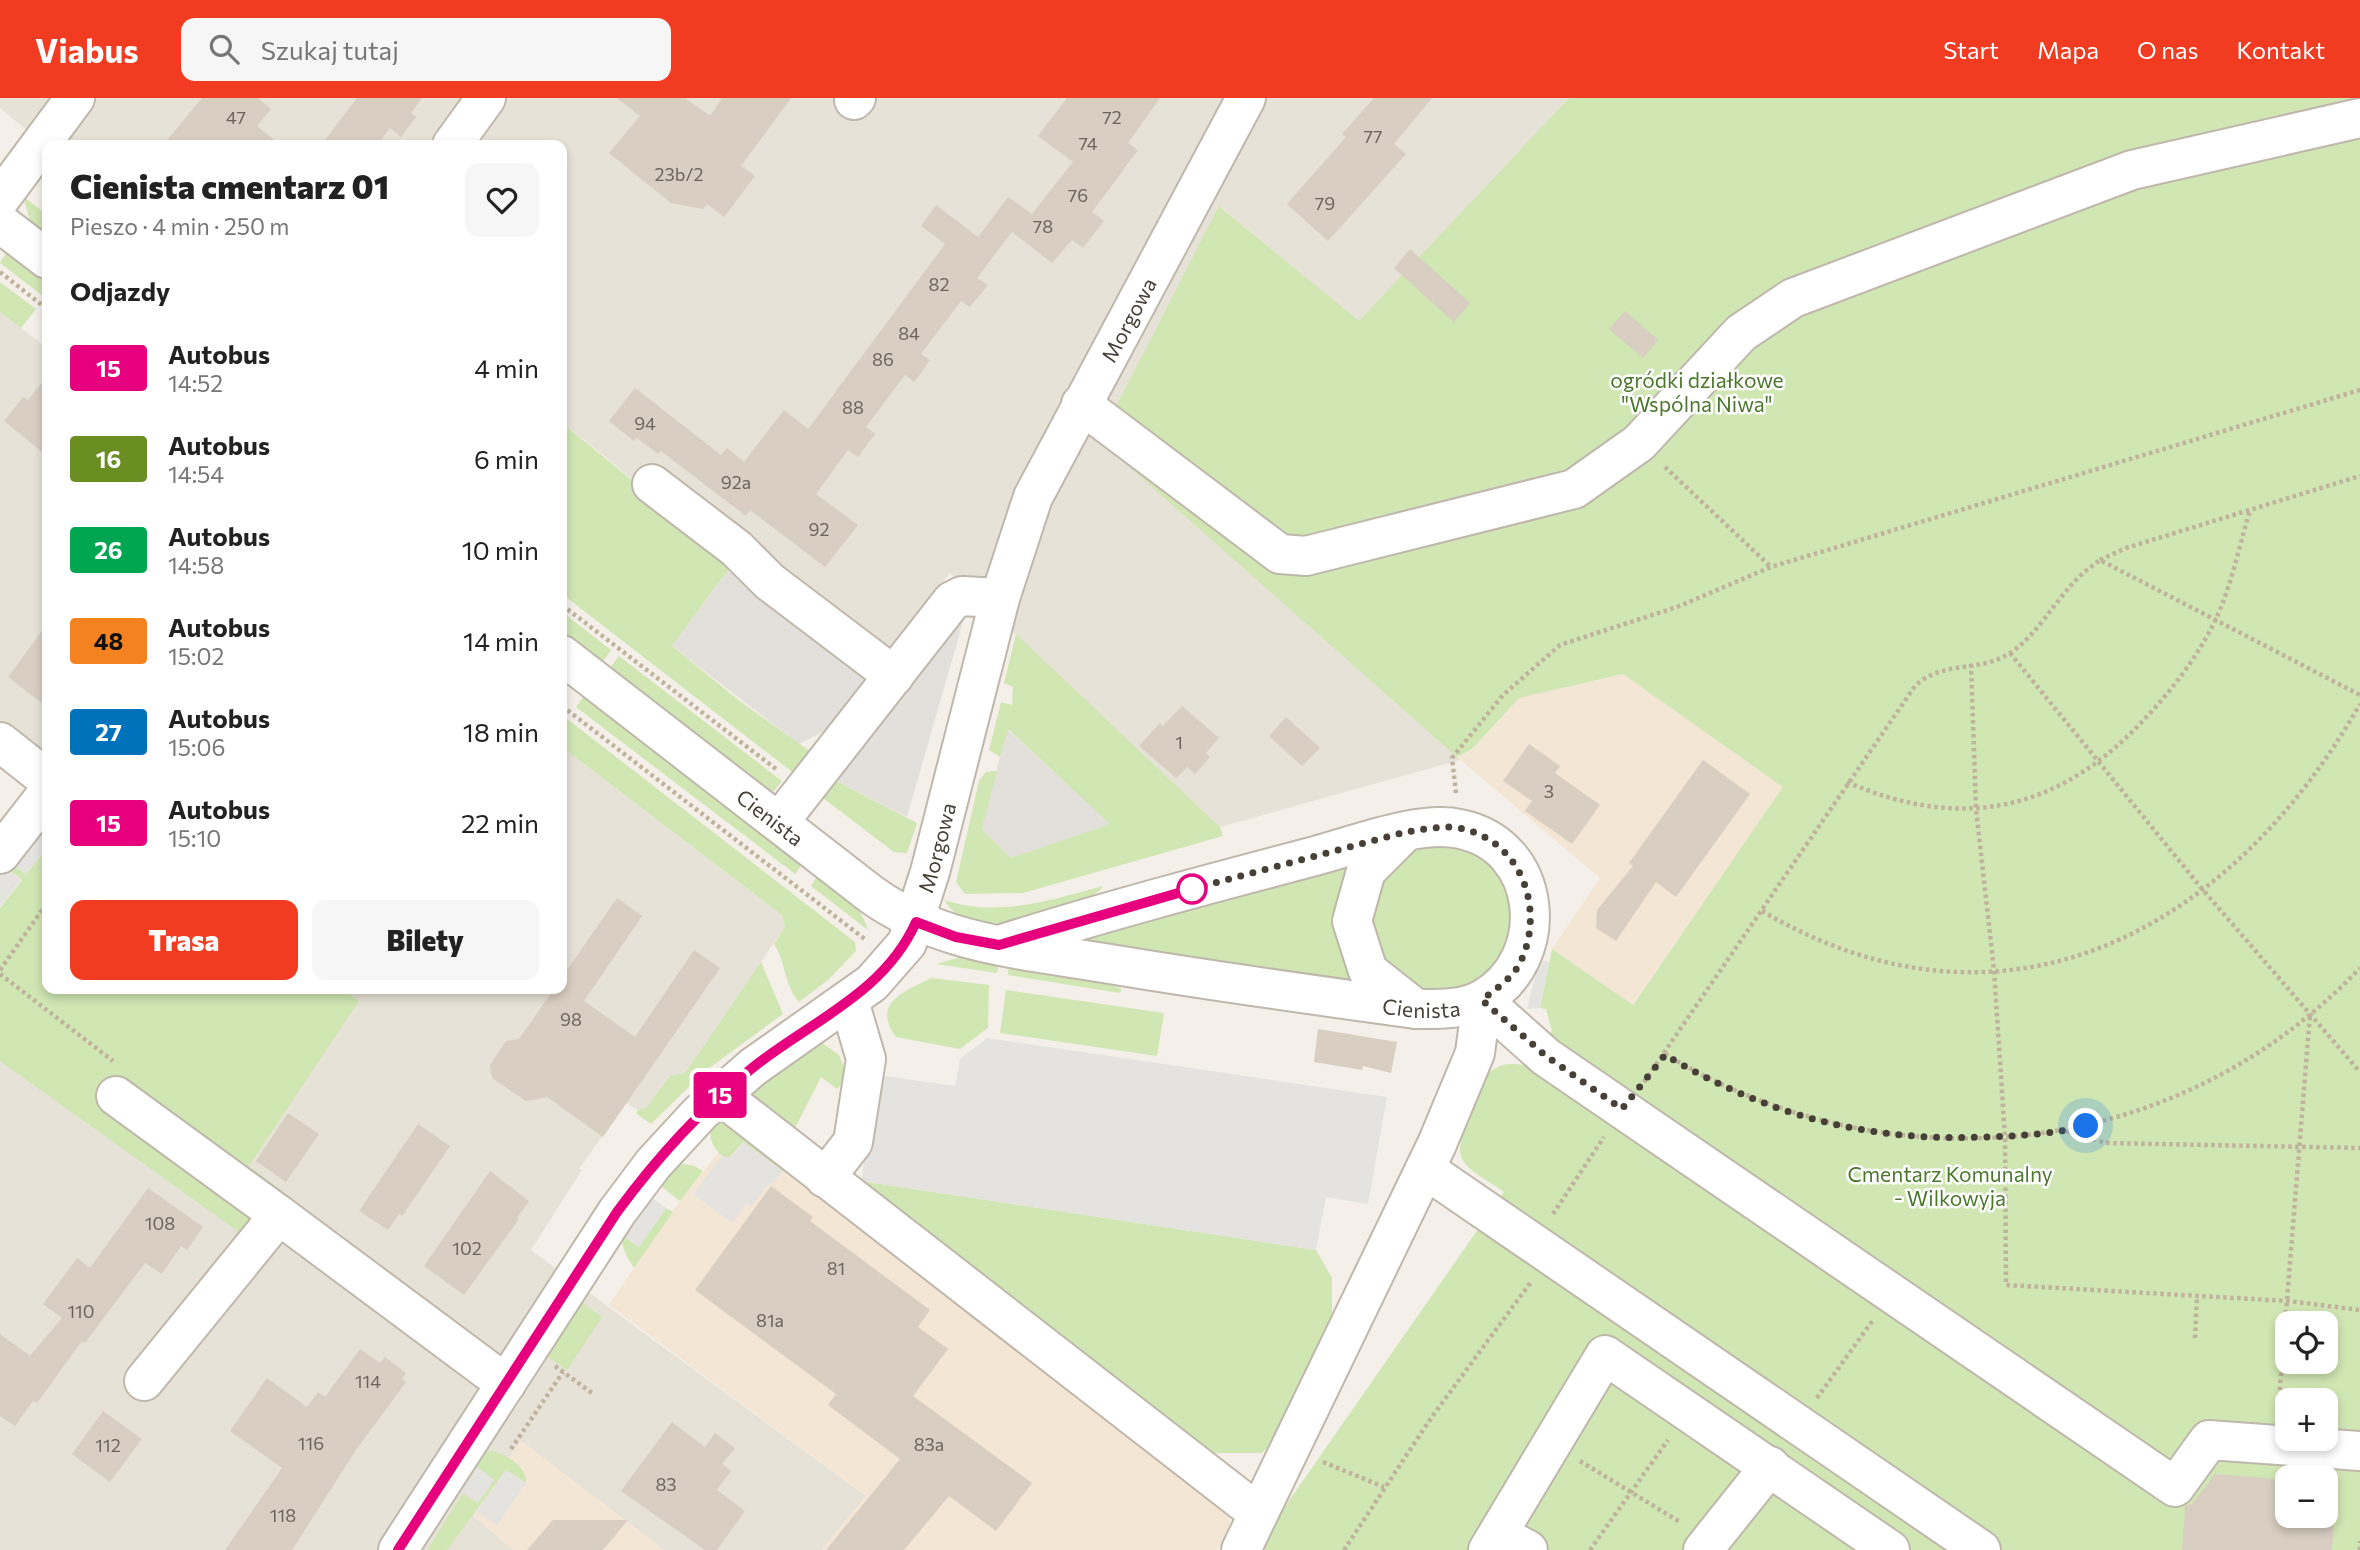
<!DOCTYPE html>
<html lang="pl">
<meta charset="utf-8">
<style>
:root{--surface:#fff;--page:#f6f6f6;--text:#222;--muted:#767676;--accent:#f23c21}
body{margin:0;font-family:Commissioner,sans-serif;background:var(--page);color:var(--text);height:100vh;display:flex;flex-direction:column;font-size:26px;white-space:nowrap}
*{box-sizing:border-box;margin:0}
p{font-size:23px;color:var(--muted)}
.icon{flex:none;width:38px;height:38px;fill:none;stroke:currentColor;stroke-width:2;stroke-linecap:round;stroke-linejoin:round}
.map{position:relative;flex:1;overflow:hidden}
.details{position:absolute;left:42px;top:42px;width:525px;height:854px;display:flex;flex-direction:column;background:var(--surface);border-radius:14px;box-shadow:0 4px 10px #0003}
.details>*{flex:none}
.badge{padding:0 14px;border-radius:5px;font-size:24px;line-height:46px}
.buttons{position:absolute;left:2275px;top:1213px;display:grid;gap:14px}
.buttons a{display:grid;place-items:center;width:63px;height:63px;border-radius:14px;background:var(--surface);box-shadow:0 4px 10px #0003;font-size:35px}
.you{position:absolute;width:35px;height:35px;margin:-18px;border:5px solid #fff;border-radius:50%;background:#1a73e8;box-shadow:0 0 0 10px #1a73e833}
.map>.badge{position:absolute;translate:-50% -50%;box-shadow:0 0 0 4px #fff}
h2{padding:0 28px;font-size:26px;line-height:63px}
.round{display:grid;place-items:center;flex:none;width:74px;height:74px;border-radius:14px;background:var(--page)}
.head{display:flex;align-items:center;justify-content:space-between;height:119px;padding:0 28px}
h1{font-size:33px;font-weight:800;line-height:52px}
.action{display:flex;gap:14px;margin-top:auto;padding:14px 28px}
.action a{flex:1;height:80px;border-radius:14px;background:var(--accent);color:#fff;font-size:28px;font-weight:800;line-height:80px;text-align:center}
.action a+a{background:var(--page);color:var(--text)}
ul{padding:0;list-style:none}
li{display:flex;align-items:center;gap:21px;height:91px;padding:0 28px}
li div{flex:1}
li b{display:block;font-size:26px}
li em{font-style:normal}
li .badge{min-width:77px;font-weight:700;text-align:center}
header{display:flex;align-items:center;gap:42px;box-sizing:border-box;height:98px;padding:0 35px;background:var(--accent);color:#fff}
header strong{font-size:33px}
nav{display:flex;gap:38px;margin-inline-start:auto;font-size:24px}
.search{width:490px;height:63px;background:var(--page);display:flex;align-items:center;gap:18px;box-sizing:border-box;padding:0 24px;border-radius:14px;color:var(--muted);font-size:26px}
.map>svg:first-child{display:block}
.residential{fill:#e7e2d7}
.commercial{fill:#f4e6d5}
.industrial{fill:#e3dfda}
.green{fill:#d0e6b3;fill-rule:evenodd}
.parking{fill:#e5e3e0}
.building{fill:#d8cec1;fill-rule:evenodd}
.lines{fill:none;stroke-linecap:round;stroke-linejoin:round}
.minor-casing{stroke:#bfb7ab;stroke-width:42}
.path{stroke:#c0b39d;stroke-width:4.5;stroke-dasharray:3.5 3.5;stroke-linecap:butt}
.minor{stroke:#fff;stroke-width:38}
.line-casing{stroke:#fff;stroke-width:16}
.line{stroke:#e6007e;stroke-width:10}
.walk{stroke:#474037;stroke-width:7;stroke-dasharray:0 12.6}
.stop-dot{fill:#fff;stroke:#e6007e;stroke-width:3.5}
.labels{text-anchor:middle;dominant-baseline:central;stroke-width:5;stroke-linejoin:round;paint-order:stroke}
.number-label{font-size:18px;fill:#6b645a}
.street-label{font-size:21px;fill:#474037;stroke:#fff}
.park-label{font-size:21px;fill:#4a772c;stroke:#fff}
</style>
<header>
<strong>Viabus</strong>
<div class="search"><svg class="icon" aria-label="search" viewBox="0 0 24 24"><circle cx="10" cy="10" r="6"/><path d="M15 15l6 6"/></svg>Szukaj tutaj</div>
<nav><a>Start</a><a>Mapa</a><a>O nas</a><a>Kontakt</a></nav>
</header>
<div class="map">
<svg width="2360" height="1452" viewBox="0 0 2360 1452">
<rect width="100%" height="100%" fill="#f4f0e9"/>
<!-- residential -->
<g class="residential">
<polygon points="0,0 1569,0 1359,224 1220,108 1460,662 1220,729 950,475 889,553 641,388 567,328 562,333 562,47 47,49 0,10"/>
<polygon points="0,214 47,250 47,651 37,652 0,633"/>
<polygon points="562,649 782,817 785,829 685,975 670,978 646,1010 638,1012 626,1005 579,1071 582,1072 531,1152 866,1398 822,1452 664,1452 521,1343 471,1416 514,1452 0,1452 0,963 248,1069 358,904 342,891 562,891"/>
</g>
<!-- commercial -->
<g class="commercial">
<polygon points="1623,576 1784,689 1632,907 1552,851 1600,780 1457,659 1472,651 1519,600"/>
<polygon points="750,1039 1229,1410 1230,1427 1217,1452 822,1452 866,1398 609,1207 676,1108 718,1055"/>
<polygon points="521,1343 664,1452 514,1452 471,1416"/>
</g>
<!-- industrial -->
<g class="industrial">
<polygon points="733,465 860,566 872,595 852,619 799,646 672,548"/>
<polygon points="958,513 965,517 907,719 837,683"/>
<polygon points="1007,631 1111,726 1011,760 982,731"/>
</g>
<!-- green -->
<g class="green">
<path d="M1569,0H2360V1452H1261L1277,1420L1504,1094C1463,1065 1448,1068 1471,1014L1466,1006C1491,965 1502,958 1548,974L1553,943L1549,935L1552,933L1546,911L1540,910L1552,851L1633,907L1783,689L1623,576L1519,600L1472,651L1457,659L1099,342L1219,108L1359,223ZM2287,1225H2326V1264H2287ZM2287,1302H2326V1340H2287ZM2287,1379H2326V1418H2287Z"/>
<polygon points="23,98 47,117 47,139 30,123"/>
<polygon points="9,150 47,180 47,201 0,165"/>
<polygon points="0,184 36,211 21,230 0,214"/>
<polygon points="566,328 733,465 672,548 741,604 818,659 800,680 562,496 562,333"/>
<polygon points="562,514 611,552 601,566 562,535"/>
<polygon points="1016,536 1220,729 1223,738 1023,795 965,796 956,784 979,683 986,674 997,673 982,731 1011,760 1110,726 1008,631 1000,659 989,652 1001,604 1012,607 1013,589 1004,585"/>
<polygon points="619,558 782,683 773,694 769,694 609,571"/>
<polygon points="585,597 803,765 795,776 576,609"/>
<path d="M562,617L855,844L856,853L828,882L799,904C784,887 786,864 774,846L785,829L782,817L562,649Z"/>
<polygon points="827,678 917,725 907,755 894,754 819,697"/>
<polygon points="1422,746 1470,750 1504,779 1516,822 1501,864 1465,891 1420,892 1391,877 1366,835 1381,773"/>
<polygon points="47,750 47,891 342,891 359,903 249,1068 282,1093 246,1139 0,963 0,810 22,782 4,768 8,763 26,776"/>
<polygon points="1351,762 1364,885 1075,844"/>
<path d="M818,777C840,793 860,805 868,832L811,788Z"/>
<path d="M1103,788C1094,807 1003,829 980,826C964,824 953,815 944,802C998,820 1051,802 1103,788Z"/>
<polygon points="961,859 999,864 997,875 936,866"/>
<polygon points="761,864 783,916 705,973 651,1026 636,1015 638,1012 646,1010 670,978 685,975"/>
<polygon points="1009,865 1096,882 1122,891 1120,895 1008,877"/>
<path d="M931,880L989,887L988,930L960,951L896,939C871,905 904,894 931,880Z"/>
<polygon points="1006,892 1164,915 1157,958 1000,935"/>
<polygon points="822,945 839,957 848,979 837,991 821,979 795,1030 821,1051 823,1058 742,1000 813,947"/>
<path d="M719,1018L786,1068L783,1073L743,1044L728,1061C711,1053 703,1032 719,1018Z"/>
<polygon points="679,1065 694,1068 703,1073 680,1103 657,1085"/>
<polygon points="861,1083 1316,1152 1332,1180 1332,1222 1285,1331 1262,1355 1203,1355"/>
<polygon points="666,1110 673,1114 634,1170 626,1157 619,1135 639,1149"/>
<polygon points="577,1201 602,1219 567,1272 542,1255"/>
<path d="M495,1353C509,1359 527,1369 526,1385L506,1372L447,1452H427L463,1395L478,1405L494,1382L471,1364L484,1354Z"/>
</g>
<!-- parking -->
<g class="parking">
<polygon points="47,711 47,749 26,776 8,762"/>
<polygon points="3,767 21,782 0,809 0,771"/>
<polygon points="1539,862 1549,864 1540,910 1527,911"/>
<polygon points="987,940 1387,999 1368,1106 1326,1099 1316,1152 861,1083 878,977 955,988 960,961"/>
<polygon points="743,1044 783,1073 774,1085 769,1085 751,1109 746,1106 732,1125 693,1096 722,1058 732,1059"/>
<polygon points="647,1096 666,1110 639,1149 619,1135"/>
<polygon points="471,1364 494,1382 478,1405 461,1394 452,1394"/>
<polygon points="506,1372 526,1385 497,1427 477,1413"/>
</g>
<!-- building -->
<g class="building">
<polygon points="202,0 258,0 271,11 257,28 281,47 163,47"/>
<polygon points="357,0 422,0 411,15 416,19 401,39 390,30 377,47 321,47"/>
<polygon points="617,0 685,0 710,18 722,0 791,0 741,68 755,78 724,119 707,106 703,111 671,105 609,55 640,18"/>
<polygon points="1067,0 1160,0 1128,45 1138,52 1092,114 1104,123 1083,150 1072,142 1052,165 1012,134 977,180 988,187 970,209 961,203 921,256 930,262 922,274 914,284 905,277 866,329 875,336 858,359 848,352 816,396 858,427 825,469 750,412 746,418 661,353 658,356 637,340 634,343 609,323 635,290 721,357 727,350 744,364 784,312 808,331 945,146 921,128 936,107 978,139 1008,99 1032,116 1050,93 1073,64 1038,38"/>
<polygon points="1374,0 1432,0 1394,46 1406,56 1328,143 1287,106 1346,39 1342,36"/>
<polygon points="1410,151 1470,205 1454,224 1394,170"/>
<polygon points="1625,213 1658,242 1643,260 1609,231"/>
<polygon points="47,278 47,358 4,323 23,299 28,302"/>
<polygon points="47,526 47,609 8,579"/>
<polygon points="1182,608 1219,640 1206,655 1210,659 1195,676 1187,669 1176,680 1139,648 1160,625 1163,628"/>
<polygon points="1286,619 1320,650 1302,668 1269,638"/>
<polygon points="1529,646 1560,668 1555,675 1600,707 1572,746 1525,713 1532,703 1503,683"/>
<polygon points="1703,662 1750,696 1676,799 1656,784 1616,843 1596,830 1597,812 1633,768 1629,765"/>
<polygon points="617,800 642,818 584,903 635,939 694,852 720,870 603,1039 547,999 526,1003 492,980 490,967 506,943 519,941 554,891 562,891 562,879"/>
<polygon points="1318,931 1397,944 1391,975 1363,968 1362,972 1314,964"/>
<polygon points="288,1015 319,1036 286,1084 256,1063"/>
<polygon points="418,1026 450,1048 402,1118 399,1116 388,1132 359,1113"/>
<polygon points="490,1073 529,1103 517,1120 519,1121 464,1197 424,1168"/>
<polygon points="771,1088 813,1119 810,1123 930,1212 918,1229 948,1251 913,1298 1032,1385 996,1433 949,1398 904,1452 826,1452 900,1361 828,1307 836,1296 695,1192"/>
<polygon points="148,1090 203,1129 187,1152 181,1148 162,1176 145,1165 85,1245 82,1243 37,1305 33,1303 15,1328 0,1318 0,1236 30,1258 62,1220 43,1206 77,1160 90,1170"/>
<polygon points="360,1251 380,1265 385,1259 406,1275 402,1281 406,1284 356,1352 292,1452 225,1452 282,1370 230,1333 267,1280 307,1309 318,1294 325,1299"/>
<polygon points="103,1313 142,1341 110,1384 72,1356"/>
<polygon points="672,1324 705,1349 715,1335 735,1350 722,1366 731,1373 717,1392 745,1413 717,1452 705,1452 621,1393"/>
<path d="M2290,1374L2338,1381L2332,1452H2182L2185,1408L2192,1406L2215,1376L2279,1381L2280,1375ZM2287,1379H2326V1418H2287Z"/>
<polygon points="553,1422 628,1422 603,1452 527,1452"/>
</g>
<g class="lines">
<defs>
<g id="minor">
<polyline points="854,2 856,0"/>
<polyline points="452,47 486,0"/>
<polyline points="0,101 75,0"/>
<polyline points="0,125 47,161"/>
<polyline points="1081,306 1280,456 1306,458 1574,391 1639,345 1741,235 1793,200 2132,72 2360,20"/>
<polyline points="652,386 737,451 770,484 894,578"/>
<path id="s1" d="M562,557L872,797C942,847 1028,852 1110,866C1212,883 1313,897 1416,911C1437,911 1464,912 1483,901C1553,861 1544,748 1460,731C1419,722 1356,747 1315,758C1209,786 1103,814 999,847"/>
<polyline points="0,644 47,681"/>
<polyline points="779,724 952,503 962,498 1000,500"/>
<polyline points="1404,735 1366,773 1352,823 1368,873 1416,911"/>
<polyline points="0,756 47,696"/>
<polyline points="1482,902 1546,959 2175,1389 2209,1342 2360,1353"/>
<polyline points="720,997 1258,1415"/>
<polyline points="116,998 279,1117"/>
<polyline points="1425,1071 1981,1452"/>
<polyline points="825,1080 853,1044 866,961 849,903"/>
<polyline points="144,1283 279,1117 506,1286"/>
<polyline points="1498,1436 1528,1452"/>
<path id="s2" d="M398,1452L617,1114L653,1066L700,1015L753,969L872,885L907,845L930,774L1000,500L1033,399L1246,0"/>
<polyline points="1241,1452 1437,1046 1475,955 1482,902"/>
<polyline points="1488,1452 1605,1257 1890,1452"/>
<polyline points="1703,1452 1770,1368"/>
</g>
</defs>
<!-- minor casing -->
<use href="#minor" class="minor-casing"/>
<!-- path -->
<g class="path">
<polyline points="0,174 47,211"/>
<polyline points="1665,369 1771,469"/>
<polyline points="2100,462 2126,450 2360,378"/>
<polyline points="562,507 776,671"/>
<polyline points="2010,555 2203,792 2360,974"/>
<polyline points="1971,566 1976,711 1994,872 2005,1039 2006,1187 2288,1203 2360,1212"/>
<polyline points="562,608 866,842"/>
<path d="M1847,684C1966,736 2065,711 2151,614C2176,587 2198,557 2215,523C2231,489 2239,449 2250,412"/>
<polyline points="1456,695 1452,660 1503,597 1560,547 1677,509 1771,469 2360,292"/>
<path d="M1762,813C2005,956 2231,833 2360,606"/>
<polyline points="0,872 47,805"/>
<polyline points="0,876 113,963"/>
<path d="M1665,956C1891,1092 2176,1064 2360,870"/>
<path d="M1644,984L1915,588C1942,562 1980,575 2010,555C2036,538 2053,506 2075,483C2082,475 2091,469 2100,462L2360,597"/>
<polyline points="2066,1033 2106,1045 2360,1050"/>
<polyline points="1553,1116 1604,1039"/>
<polyline points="2195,1240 2197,1198"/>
<polyline points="555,1268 592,1295"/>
<polyline points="1817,1300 1873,1222"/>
<polyline points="2278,1313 2310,917"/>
<polyline points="511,1351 563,1274"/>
<polyline points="1580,1363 1680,1424"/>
<polyline points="1323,1364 1384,1389"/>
<polyline points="1344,1452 1431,1320 1531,1184"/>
<polyline points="1590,1452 1668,1342"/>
<polyline points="2360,1452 2360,1443"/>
</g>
<!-- minor -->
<use href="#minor" class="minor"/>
</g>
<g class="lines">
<defs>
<path id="line" d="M398,1452L617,1114C656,1061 699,1013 751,971C809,924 884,896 916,824L956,839L999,847L1199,789"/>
</defs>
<!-- line casing -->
<use href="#line" class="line-casing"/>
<!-- line -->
<use href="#line" class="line"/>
<!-- walk -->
<path class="walk" d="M1192,791L1406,734C1423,732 1441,727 1459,730C1522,742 1546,812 1520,865C1512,881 1495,891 1482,902L1546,958L1622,1011L1665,957C1767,1017 1866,1044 1985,1039C2019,1038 2053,1036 2086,1028"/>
</g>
<!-- markers -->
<circle class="stop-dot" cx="1192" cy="791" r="14"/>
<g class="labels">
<!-- number labels -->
<g class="number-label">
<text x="236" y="19">47</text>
<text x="1112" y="19">72</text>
<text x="1373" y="38">77</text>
<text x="1088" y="45">74</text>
<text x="679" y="76">23b/2</text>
<text x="1078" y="97">76</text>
<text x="1325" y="105">79</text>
<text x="1043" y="128">78</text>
<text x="939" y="186">82</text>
<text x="909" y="235">84</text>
<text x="883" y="261">86</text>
<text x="853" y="309">88</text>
<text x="645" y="325">94</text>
<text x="736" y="384">92a</text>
<text x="819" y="431">92</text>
<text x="1179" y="644">1</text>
<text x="1549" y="693">3</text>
<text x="571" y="921">98</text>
<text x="160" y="1125">108</text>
<text x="467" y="1150">102</text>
<text x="836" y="1170">81</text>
<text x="81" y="1213">110</text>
<text x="770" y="1222">81a</text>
<text x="368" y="1283">114</text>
<text x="311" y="1345">116</text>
<text x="929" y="1346">83a</text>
<text x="108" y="1347">112</text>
<text x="666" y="1386">83</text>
<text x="283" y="1417">118</text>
</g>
<!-- street labels -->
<g class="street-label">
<text stroke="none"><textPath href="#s2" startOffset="1466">Morgowa</textPath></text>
<text stroke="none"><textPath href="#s1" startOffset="264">Cienista</textPath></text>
<text stroke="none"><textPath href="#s2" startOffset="901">Morgowa</textPath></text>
<text stroke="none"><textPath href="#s1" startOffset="957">Cienista</textPath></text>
</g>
<!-- park labels -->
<g class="park-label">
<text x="1697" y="281">ogródki działkowe<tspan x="1697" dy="24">"Wspólna Niwa"</tspan></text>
<text x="1950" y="1075">Cmentarz Komunalny<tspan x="1950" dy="24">- Wilkowyja</tspan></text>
</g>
</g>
</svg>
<div class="buttons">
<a><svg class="icon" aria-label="locate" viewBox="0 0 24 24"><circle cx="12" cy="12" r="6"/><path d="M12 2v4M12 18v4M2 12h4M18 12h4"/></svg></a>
<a>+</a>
<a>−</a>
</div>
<div class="you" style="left:2086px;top:1028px"></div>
<b class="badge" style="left:720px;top:997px;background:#e6007e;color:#fff">15</b>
<section class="details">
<div class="head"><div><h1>Cienista cmentarz 01</h1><p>Pieszo · 4 min · 250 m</p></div><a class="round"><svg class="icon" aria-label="heart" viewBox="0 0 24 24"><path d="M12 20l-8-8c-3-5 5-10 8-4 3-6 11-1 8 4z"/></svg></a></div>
<h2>Odjazdy</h2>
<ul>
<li><span class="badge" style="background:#e6007e;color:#fff">15</span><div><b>Autobus</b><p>14:52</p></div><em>4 min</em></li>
<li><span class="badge" style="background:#6b8e23;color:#fff">16</span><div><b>Autobus</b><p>14:54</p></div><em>6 min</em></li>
<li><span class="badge" style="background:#00a651;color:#fff">26</span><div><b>Autobus</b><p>14:58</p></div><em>10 min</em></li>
<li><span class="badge" style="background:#f58220;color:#111">48</span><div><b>Autobus</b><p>15:02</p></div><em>14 min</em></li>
<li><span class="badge" style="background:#0072bc;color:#fff">27</span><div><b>Autobus</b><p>15:06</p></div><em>18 min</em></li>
<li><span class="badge" style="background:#e6007e;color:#fff">15</span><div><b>Autobus</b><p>15:10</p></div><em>22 min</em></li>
</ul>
<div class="action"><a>Trasa</a><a>Bilety</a></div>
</section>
</div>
